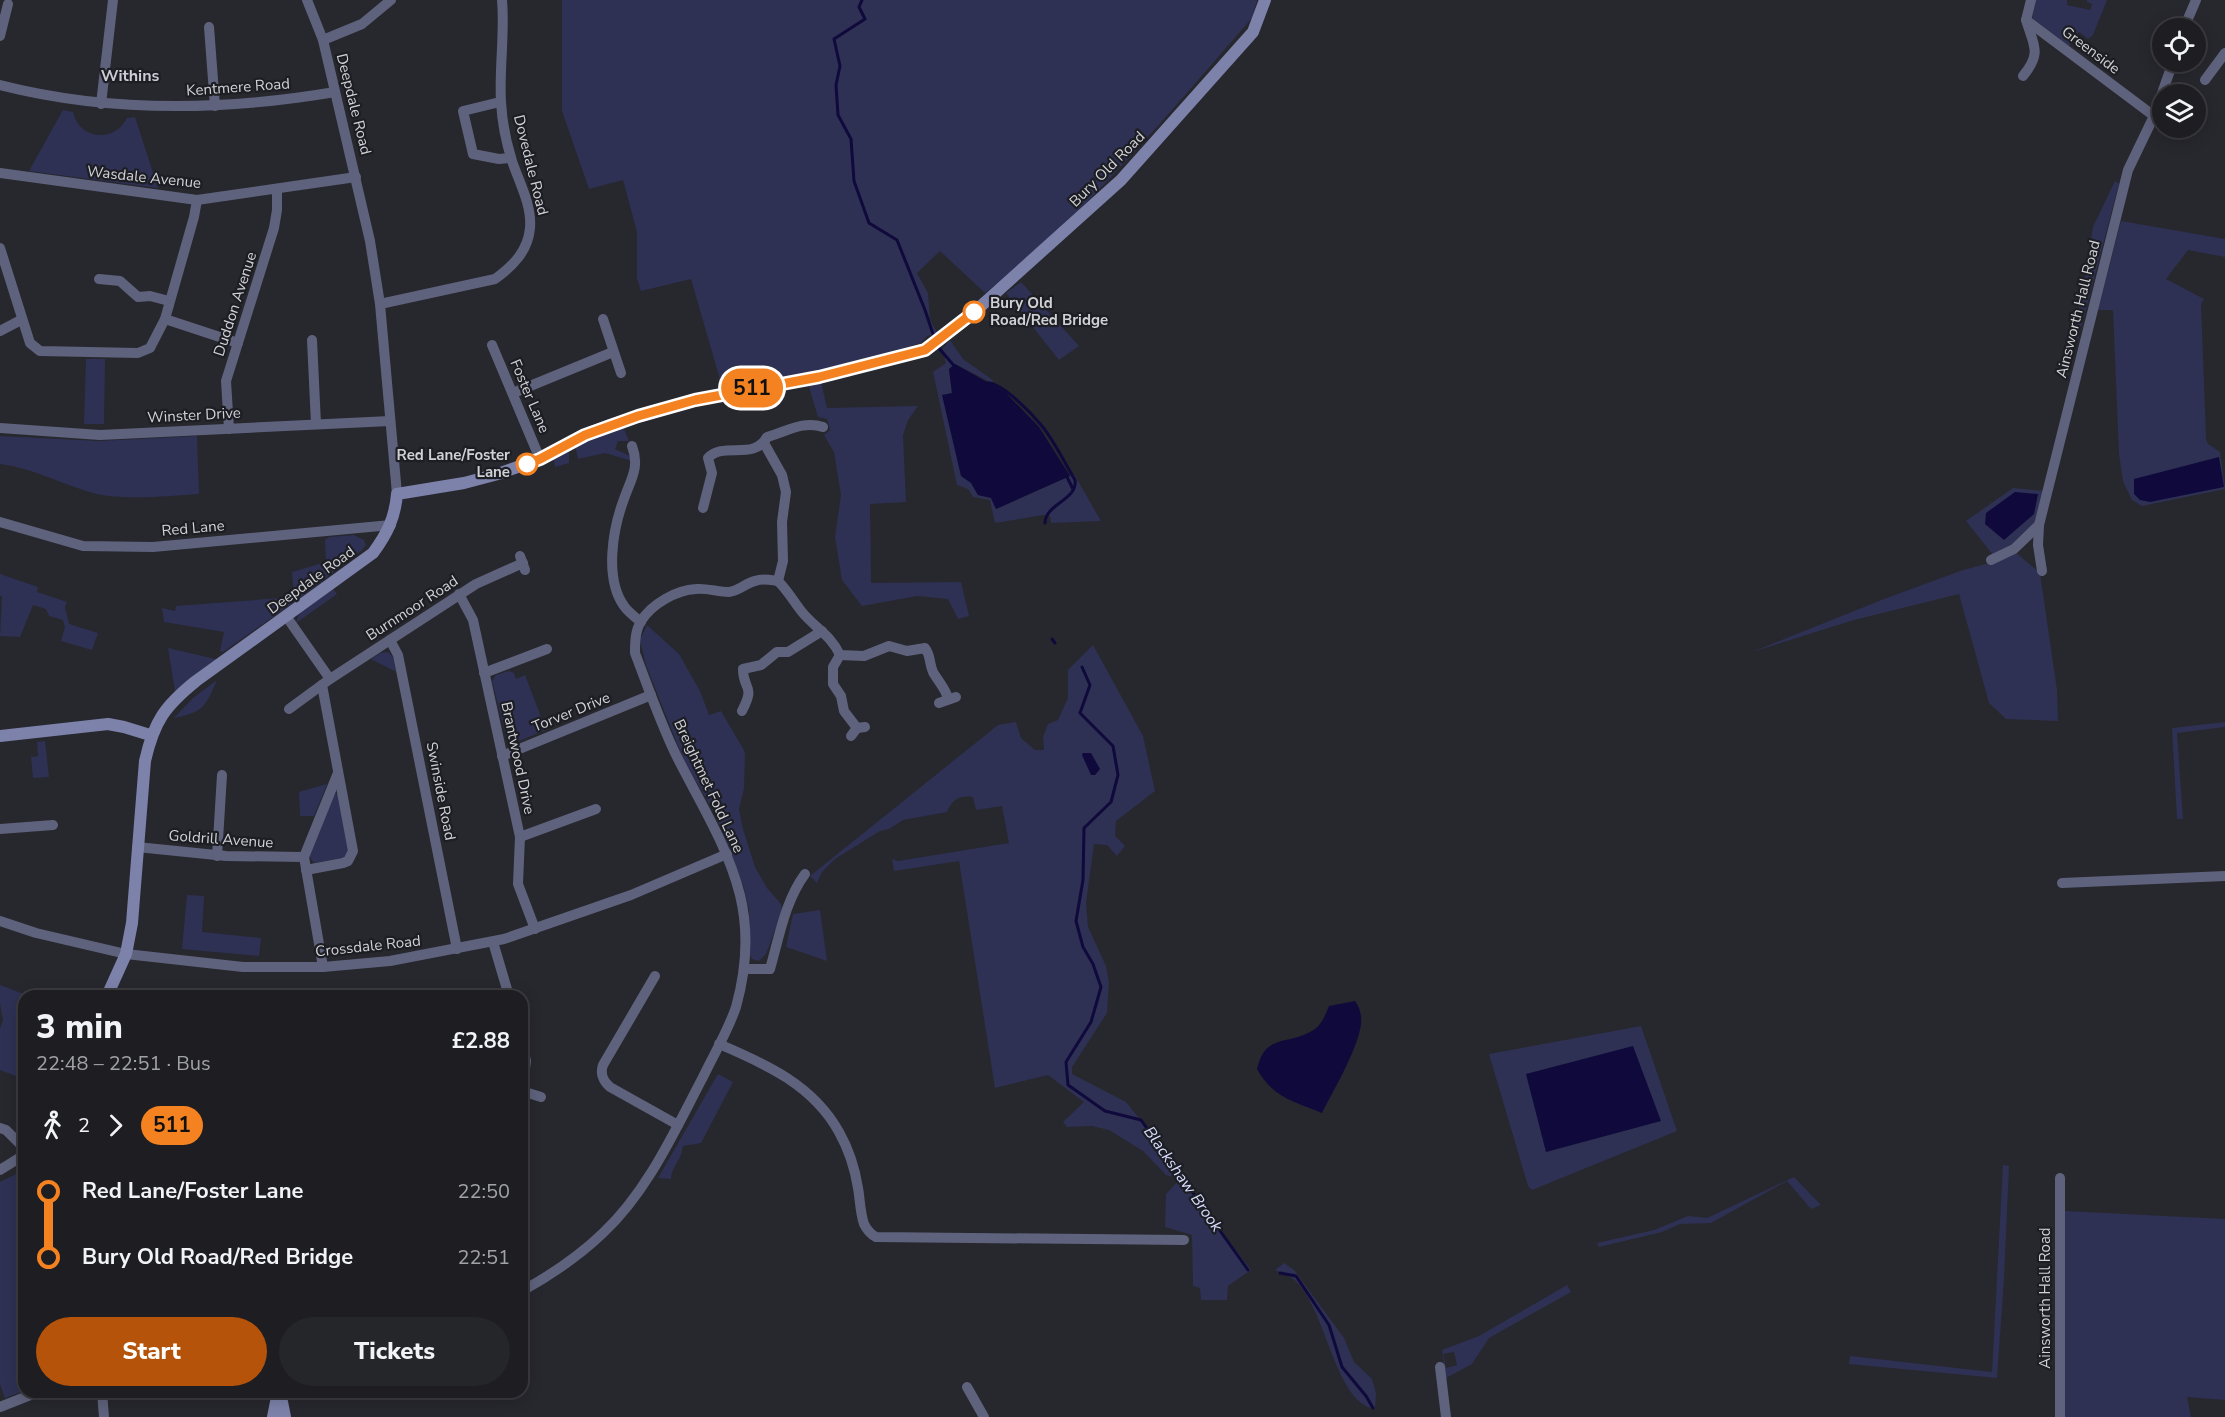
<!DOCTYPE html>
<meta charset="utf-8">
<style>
:root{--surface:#1d1d22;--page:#25262a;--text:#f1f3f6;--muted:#a0a2a5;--line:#3b3b40;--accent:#b45309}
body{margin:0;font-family:"Nunito Sans",sans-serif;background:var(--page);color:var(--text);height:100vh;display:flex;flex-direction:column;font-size:22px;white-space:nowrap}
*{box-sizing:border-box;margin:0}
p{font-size:20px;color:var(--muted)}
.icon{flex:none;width:33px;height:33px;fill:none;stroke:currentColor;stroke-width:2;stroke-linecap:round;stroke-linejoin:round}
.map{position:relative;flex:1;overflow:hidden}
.panel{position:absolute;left:18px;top:990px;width:510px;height:408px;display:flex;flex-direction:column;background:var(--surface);border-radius:18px;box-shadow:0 3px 15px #0003,0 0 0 2px var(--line)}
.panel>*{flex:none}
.badge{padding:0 12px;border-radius:20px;font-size:21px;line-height:39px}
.tools{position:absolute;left:2152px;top:18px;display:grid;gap:12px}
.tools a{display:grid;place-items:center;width:54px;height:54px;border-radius:50%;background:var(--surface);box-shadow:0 3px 15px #0003,0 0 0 2px var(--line);font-size:30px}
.map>.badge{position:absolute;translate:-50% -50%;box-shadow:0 0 0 3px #fff}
.legs{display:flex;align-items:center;gap:9px;height:66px;padding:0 18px;font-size:20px}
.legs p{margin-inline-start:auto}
.summary{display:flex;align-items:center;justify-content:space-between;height:102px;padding:0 18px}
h1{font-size:33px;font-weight:800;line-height:45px}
.cta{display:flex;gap:12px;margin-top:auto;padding:12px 18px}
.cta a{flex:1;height:69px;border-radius:36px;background:var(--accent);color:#fff;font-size:24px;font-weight:800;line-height:69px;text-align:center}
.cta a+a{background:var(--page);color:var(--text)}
ul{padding:0 18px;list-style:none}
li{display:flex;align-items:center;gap:21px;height:66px;font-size:22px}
li i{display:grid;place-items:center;width:9px;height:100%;margin:0 8px;background:currentColor}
li i::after{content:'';width:15px;height:15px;margin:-8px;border:4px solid;border-radius:50%;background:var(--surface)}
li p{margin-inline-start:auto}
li:first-child i{background:linear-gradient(#0000 50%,currentColor 0)}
li:last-child i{background:linear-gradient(currentColor 50%,#0000 0)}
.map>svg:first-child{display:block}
.green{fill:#2e3153;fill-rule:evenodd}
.water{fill:#0f093c}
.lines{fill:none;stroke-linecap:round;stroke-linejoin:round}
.stream{stroke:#0f093c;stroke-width:3}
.street{stroke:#5f627c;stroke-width:10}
.secondary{stroke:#7d82ab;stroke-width:12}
.line-1-casing{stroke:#fff;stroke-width:14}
.line-1{stroke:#f58220;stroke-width:9}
.stop-1-dot{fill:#fff;stroke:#f58220;stroke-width:3}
.labels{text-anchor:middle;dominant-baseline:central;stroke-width:4.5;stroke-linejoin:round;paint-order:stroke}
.street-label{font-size:15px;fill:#d0d1d5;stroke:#1d1e24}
.stop-label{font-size:15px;font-weight:bold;fill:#d0d1d5;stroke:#1d1e24;text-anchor:start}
.neighbourhood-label{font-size:16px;font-weight:bold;fill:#cbccd4;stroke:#1d1e24}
.water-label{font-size:16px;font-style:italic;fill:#d7dcff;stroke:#1d1e24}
</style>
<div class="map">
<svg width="2225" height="1417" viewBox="0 0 2225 1417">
<rect width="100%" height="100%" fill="#27272e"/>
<!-- green -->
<g class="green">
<path d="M562,0H1257L1252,18C1169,113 1085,216 985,293L940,251L917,273L928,293L930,319L937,333L933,336L928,335L921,343L875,357L806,374L723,390L691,279L641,291L637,278V232L623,180L589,189L562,111Z"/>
<polygon points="2035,0 2067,0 2067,5 2090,10 2092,4 2087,2 2087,0 2107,0 2093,35 2088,39 2079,32 2069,46 2033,19 2032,16"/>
<path d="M63,110L73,112C79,140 115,143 127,118L135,117L158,188L29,171Z"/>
<polygon points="2115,181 2119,184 2078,339 2072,336 2083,290 2093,227"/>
<polygon points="2121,221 2225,239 2225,257 2188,250 2166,279 2204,299 2201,304 2206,439 2208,444 2220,452 2225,489 2142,506 2132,500 2123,481 2119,454 2113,310 2098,310"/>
<polygon points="1021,282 1079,346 1059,360 1006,293"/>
<polygon points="950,340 963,359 994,381 990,382 955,364 949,369 952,394 943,395 971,483 978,495 991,498 996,509 1074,474 1101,521 1051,523 1050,516 1043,515 995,523 990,500 973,497 968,489 957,485 933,372 946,363 942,349"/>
<polygon points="86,359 105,359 104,424 84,424"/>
<polygon points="821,382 827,408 918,406 908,420 903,435 906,502 870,504 871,583 961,582 969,616 958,619 948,599 917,596 862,606 842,580 835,537 841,495 834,452 824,435 830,430 827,419 818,417 808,384"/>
<polygon points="623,426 629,441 618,441 615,449 630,456 632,461 605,453 578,459 575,445"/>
<path d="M0,436L99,441L197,436L199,494C169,496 122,501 93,493C61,484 33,468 0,464Z"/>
<polygon points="569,450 569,463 555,467 553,456"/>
<polygon points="2013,488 2045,491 2034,523 2008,548 1993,555 1966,521"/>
<polygon points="354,535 364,540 366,545 362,550 304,595 223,652 220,651 224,632 164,622 162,608 175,611 176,606 294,597 292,572 326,562 325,540 329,537"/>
<polygon points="2014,551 2040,573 2057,690 2058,721 2006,719 1989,703 1959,594 1854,620 1752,652 1884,599 1963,570 2001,560"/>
<polygon points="0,574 38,587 37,592 67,602 65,607 69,624 98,633 92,650 61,641 65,627 63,620 49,616 46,609 33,605 20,637 0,636 2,596 0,596"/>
<polygon points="333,589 337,594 296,623 298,616 301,612"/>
<polygon points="647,625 679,654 700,691 709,715 721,711 745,752 744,788 739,809 743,829 755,867 767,888 781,904 782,911 766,954 759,961 752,959 750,955 749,910 744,888 714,812 684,761 646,665 640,640"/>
<path d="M1093,645L1143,736L1155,791L1116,821L1115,836L1125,846L1117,856L1107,845L1094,844L1086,903L1088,927L1106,966L1109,982L1107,1013L1072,1067V1074L1126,1102L1138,1117L1181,1180L1251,1270L1228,1286L1227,1300H1201L1200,1288L1193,1286L1192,1235L1165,1227L1166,1194L1180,1179L1166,1175L1143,1151L1109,1130L1092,1126L1067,1127L1063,1122L1084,1102L1048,1075L995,1088L959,861L894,871L892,859L898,861L1009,843L1002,806L976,810L973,797C960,795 952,799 947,812L903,820L889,829L880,831L835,859L822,872L817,883L810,876L998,725L1016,722L1021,738L1035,750H1044L1043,737L1048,724L1058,720L1068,698V670Z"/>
<polygon points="168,648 224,661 176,697"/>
<polygon points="388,652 393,657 396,672 371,659 380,653"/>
<polygon points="509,671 514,673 516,679 525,675 546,730 514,743 507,740 492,681 496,675"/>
<path d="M217,680C205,707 204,712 174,718L193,698Z"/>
<polygon points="2225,722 2225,727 2177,733 2183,819 2177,819 2172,728"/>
<polygon points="45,741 49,777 33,778 31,757 38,756 37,742"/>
<polygon points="327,784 314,816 300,816 299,792"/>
<polygon points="334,794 338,794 349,851 343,858 314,863 309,856"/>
<polygon points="187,895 204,896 202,932 261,938 259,956 182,949"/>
<polygon points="820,910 827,961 786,947 793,914"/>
<polygon points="0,985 29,996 24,996 24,1072 21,1078 0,1070 0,1029 3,1020 0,1003"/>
<polygon points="1641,1026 1677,1131 1532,1190 1528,1186 1489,1054"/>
<path d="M718,1074L733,1082L701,1143L683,1146C681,1162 672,1165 671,1179L658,1178Z"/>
<polygon points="2003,1165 2009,1166 2004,1279 1997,1378 1849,1364 1850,1356 1992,1372"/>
<polygon points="24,1170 24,1391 5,1398 0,1384 0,1182"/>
<polygon points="1794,1177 1821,1205 1811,1209 1787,1181 1711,1223 1680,1224 1662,1232 1599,1247 1597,1243 1654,1230 1688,1216 1707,1218"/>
<polygon points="2065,1211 2225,1219 2225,1400 2187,1397 2191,1417 2064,1417"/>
<path d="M1284,1263L1294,1270L1344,1338L1354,1362L1372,1379L1376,1393L1375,1409C1333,1402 1327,1305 1292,1278C1287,1275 1280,1273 1275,1270Z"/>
<path d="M1567,1285L1571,1292L1489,1338L1472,1364L1446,1378L1442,1350L1479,1336ZM1454,1352L1457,1365L1446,1368L1443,1354Z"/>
</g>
<!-- water -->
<g class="water">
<polygon points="955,364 1005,392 1039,427 1070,476 996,509 991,498 978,495 971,483 961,476 942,395 952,393 949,369"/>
<polygon points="2219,457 2224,487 2150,502 2140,500 2134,494 2134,479"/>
<polygon points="2015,492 2038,494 2034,514 2004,540 1985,524 1986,513"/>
<polygon points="1083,753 1091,753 1100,769 1095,775 1091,775 1082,755"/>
<path d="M1355,1001C1360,1008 1362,1016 1361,1024C1358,1049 1334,1089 1322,1113C1295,1102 1272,1097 1257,1069C1265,1034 1286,1045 1310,1032C1321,1027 1325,1016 1329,1006Z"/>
<polygon points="1633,1046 1661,1121 1546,1152 1526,1074"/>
</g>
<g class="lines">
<!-- stream -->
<g class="stream">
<polyline points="862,0 859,7 865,19 834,39 840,66 836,85 838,115 851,139 854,181 869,223 897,240 925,310 935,340"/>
<polyline points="937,346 956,368"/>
<path d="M987,383C1002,382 1032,414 1042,426C1055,442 1064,462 1075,480C1078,500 1045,504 1045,523"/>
<polyline points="1067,477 1073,489"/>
<polyline points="1052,639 1055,643"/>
<polyline points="1082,667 1090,685 1080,713 1113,746 1118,775 1111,802 1084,828 1083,880 1076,921 1083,947 1093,964 1101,987 1091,1022 1066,1062 1068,1085 1105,1111 1141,1120 1248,1270"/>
<polyline points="1280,1273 1296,1276 1329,1325 1342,1367 1366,1396 1373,1408"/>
</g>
<!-- street -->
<g class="street">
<polyline points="307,0 323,40 370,241 380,304 397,494"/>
<polyline points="2031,0 2026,20 2154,116"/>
<polyline points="209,27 215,106"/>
<polyline points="2184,28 2196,0"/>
<polyline points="0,36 8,4"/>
<polyline points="323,40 362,24 391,0"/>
<path d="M2023,76C2042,53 2034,46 2026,20"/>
<polyline points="2205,80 2225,53"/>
<path d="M0,85C110,113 223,111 335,92"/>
<polyline points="500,102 463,111 473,154 499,159 511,158"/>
<polyline points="101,104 113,0"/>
<polyline points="0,173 197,200 356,177"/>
<polyline points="0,248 30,343 40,351 138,353 150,348 165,319 194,217 197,200"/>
<polyline points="99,279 120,281 138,297 150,296 169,301"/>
<path d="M380,304L495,279C513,266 528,251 530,228C532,205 519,182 512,161C506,142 502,121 501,102C499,68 505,34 502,0"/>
<polyline points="165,319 238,343"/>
<polyline points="603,319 621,373"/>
<polyline points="0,331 21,320"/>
<polyline points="312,340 316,424"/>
<polyline points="492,345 540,459"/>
<polyline points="513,393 613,352"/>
<polyline points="0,428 100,435 390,421"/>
<polyline points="229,429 226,381 274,228 277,210 277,189"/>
<path d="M764,443L782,475L786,492L782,522L783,561L778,581C788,591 794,602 802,612C815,628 831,635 840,655L864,656L889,646L907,651L925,648C931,656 929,663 933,672C938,681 945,688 948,698"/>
<path d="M632,446C640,467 631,479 624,499C613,528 604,578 624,606C628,612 635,617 641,622"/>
<path d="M703,508L712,473L708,458C724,441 754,461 767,437C786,432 803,420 823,427"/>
<polyline points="0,522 83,546 153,547 391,525"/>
<polyline points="520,556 525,570"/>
<polyline points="1991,560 2014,549 2039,525"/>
<polyline points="2042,571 2038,545 2039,525 2128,170 2154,116 2173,62"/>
<polyline points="459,594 473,620 520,837 518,884 535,929"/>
<polyline points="286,616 330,679"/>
<polyline points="390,640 398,655 457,949"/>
<polyline points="840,655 833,667 833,684 841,696 844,711 857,728"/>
<polyline points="484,673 547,649"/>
<polyline points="939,703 956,697"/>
<polyline points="289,709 330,679 476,584 523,563"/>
<path d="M742,711C756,684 743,691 743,669L761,665L777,652H788L822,631"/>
<polyline points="851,736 857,728 865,727"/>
<polyline points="502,756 651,695"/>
<polyline points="0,829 53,825"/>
<polyline points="520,837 596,809"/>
<polyline points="137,847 226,856 304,857"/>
<polyline points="217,856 222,775"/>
<polyline points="306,870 343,863 348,861 353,851 322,685"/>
<polyline points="2062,883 2225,876"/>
<polyline points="0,921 36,933 126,954 243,967 323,967 390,961 504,939 631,895 727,854"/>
<polyline points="493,942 509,996"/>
<polyline points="323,967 304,857 338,773"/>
<path d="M744,969H770C779,938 785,901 805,874"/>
<path d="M655,976L603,1065C600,1073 603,1081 610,1087L678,1125"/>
<polyline points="522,1042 526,1061 522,1091 541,1097"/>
<path d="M719,1044C766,1064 813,1085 839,1132C848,1148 855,1169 858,1188C860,1199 860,1212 864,1224C867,1230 870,1234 876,1237L1184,1240"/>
<polyline points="0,1128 6,1130 24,1148"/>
<polyline points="0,1170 24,1155"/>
<polyline points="2060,1178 2060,1417"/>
<path d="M522,1291C551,1275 579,1256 603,1233C648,1191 675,1130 703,1077C714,1054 728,1031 736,1007C746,971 749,932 740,895C727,844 699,801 676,755C660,722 648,687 635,653C635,643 635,631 641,621C652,604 676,590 696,589C707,588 718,592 729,592C739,591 746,583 755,581C763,578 770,580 778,581"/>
<polyline points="1440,1367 1446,1417"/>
<polyline points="967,1387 984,1417"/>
<polyline points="102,1392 104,1417"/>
<polyline points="0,1407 38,1392"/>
</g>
<!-- secondary -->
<g class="secondary">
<polyline points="0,736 108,724 124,727 150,735"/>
<path d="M107,996L126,954L132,923L145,761C154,721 165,706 196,681L373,553C387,534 395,518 397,494L464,483L498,474L540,459L585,435L610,425L695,400L819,377L925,350L971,315L1121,180L1253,32L1265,0"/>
<polyline points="280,1392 285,1417"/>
<polyline points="273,1417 278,1392"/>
</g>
</g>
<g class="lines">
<defs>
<polyline id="line-1" points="527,464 540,459 585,435 638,416 695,400 819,377 925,350 974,312"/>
</defs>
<!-- line-1 casing -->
<use href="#line-1" class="line-1-casing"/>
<!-- line-1 -->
<use href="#line-1" class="line-1"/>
</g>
<!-- markers -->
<g class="stop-1-dot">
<circle cx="974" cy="312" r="10"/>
<circle cx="527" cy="464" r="10"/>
</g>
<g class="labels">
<!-- street labels -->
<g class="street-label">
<text transform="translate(2091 50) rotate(37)">Greenside</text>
<text transform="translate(238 87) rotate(-4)">Kentmere Road</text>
<text transform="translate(354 104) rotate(76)">Deepdale Road</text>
<text transform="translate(531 165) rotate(76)">Dovedale Road</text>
<text transform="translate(1107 169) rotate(-45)">Bury Old Road</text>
<text transform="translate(144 177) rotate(6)">Wasdale Avenue</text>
<text transform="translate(235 304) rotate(-72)">Duddon Avenue</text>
<text transform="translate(2078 309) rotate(-76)">Ainsworth Hall Road</text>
<text transform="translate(530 396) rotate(67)">Foster Lane</text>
<text transform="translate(194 415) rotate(-3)">Winster Drive</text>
<text transform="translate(193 528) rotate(-5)">Red Lane</text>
<text transform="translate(311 580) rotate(-36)">Deepdale Road</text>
<text transform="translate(412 608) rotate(-33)">Burnmoor Road</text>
<text transform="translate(571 712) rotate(-22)">Torver Drive</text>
<text transform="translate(518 758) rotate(78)">Brantwood Drive</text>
<text transform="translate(709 786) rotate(65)">Breightmet Fold Lane</text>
<text transform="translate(441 791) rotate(79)">Swinside Road</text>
<text transform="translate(221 839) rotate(4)">Goldrill Avenue</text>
<text transform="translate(368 946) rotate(-6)">Crossdale Road</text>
<text transform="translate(2045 1298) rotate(-90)">Ainsworth Hall Road</text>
</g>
<!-- stop labels -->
<g class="stop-label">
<text x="990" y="303">Bury Old<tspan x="990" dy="17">Road/Red Bridge</tspan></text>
<text x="510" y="455" text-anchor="end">Red Lane/Foster<tspan x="510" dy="17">Lane</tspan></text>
</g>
<!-- neighbourhood labels -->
<g class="neighbourhood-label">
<text x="130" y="76">Withins</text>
</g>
<!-- water labels -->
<g class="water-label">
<text transform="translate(1183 1179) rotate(55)">Blackshaw Brook</text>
</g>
</g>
</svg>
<div class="tools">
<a><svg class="icon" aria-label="locate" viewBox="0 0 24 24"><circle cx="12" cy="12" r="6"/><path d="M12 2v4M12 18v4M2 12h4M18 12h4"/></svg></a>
<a><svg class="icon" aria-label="layers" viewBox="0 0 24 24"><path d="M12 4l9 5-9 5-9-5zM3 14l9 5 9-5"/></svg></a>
</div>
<b class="badge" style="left:752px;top:388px;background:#f58220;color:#111">511</b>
<section class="panel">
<div class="summary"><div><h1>3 min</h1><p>22:48 – 22:51 · Bus</p></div><b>£2.88</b></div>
<div class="legs"><svg class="icon" aria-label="walk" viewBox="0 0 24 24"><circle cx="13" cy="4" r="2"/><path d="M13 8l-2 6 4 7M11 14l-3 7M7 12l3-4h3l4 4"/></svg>2<svg class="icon" aria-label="forward" viewBox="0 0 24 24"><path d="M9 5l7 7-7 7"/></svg><b class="badge" style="background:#f58220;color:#111">511</b></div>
<ul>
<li><i style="color:#f58220"></i><b>Red Lane/Foster Lane</b><p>22:50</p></li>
<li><i style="color:#f58220"></i><b>Bury Old Road/Red Bridge</b><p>22:51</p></li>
</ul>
<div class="cta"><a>Start</a><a>Tickets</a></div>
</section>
</div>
